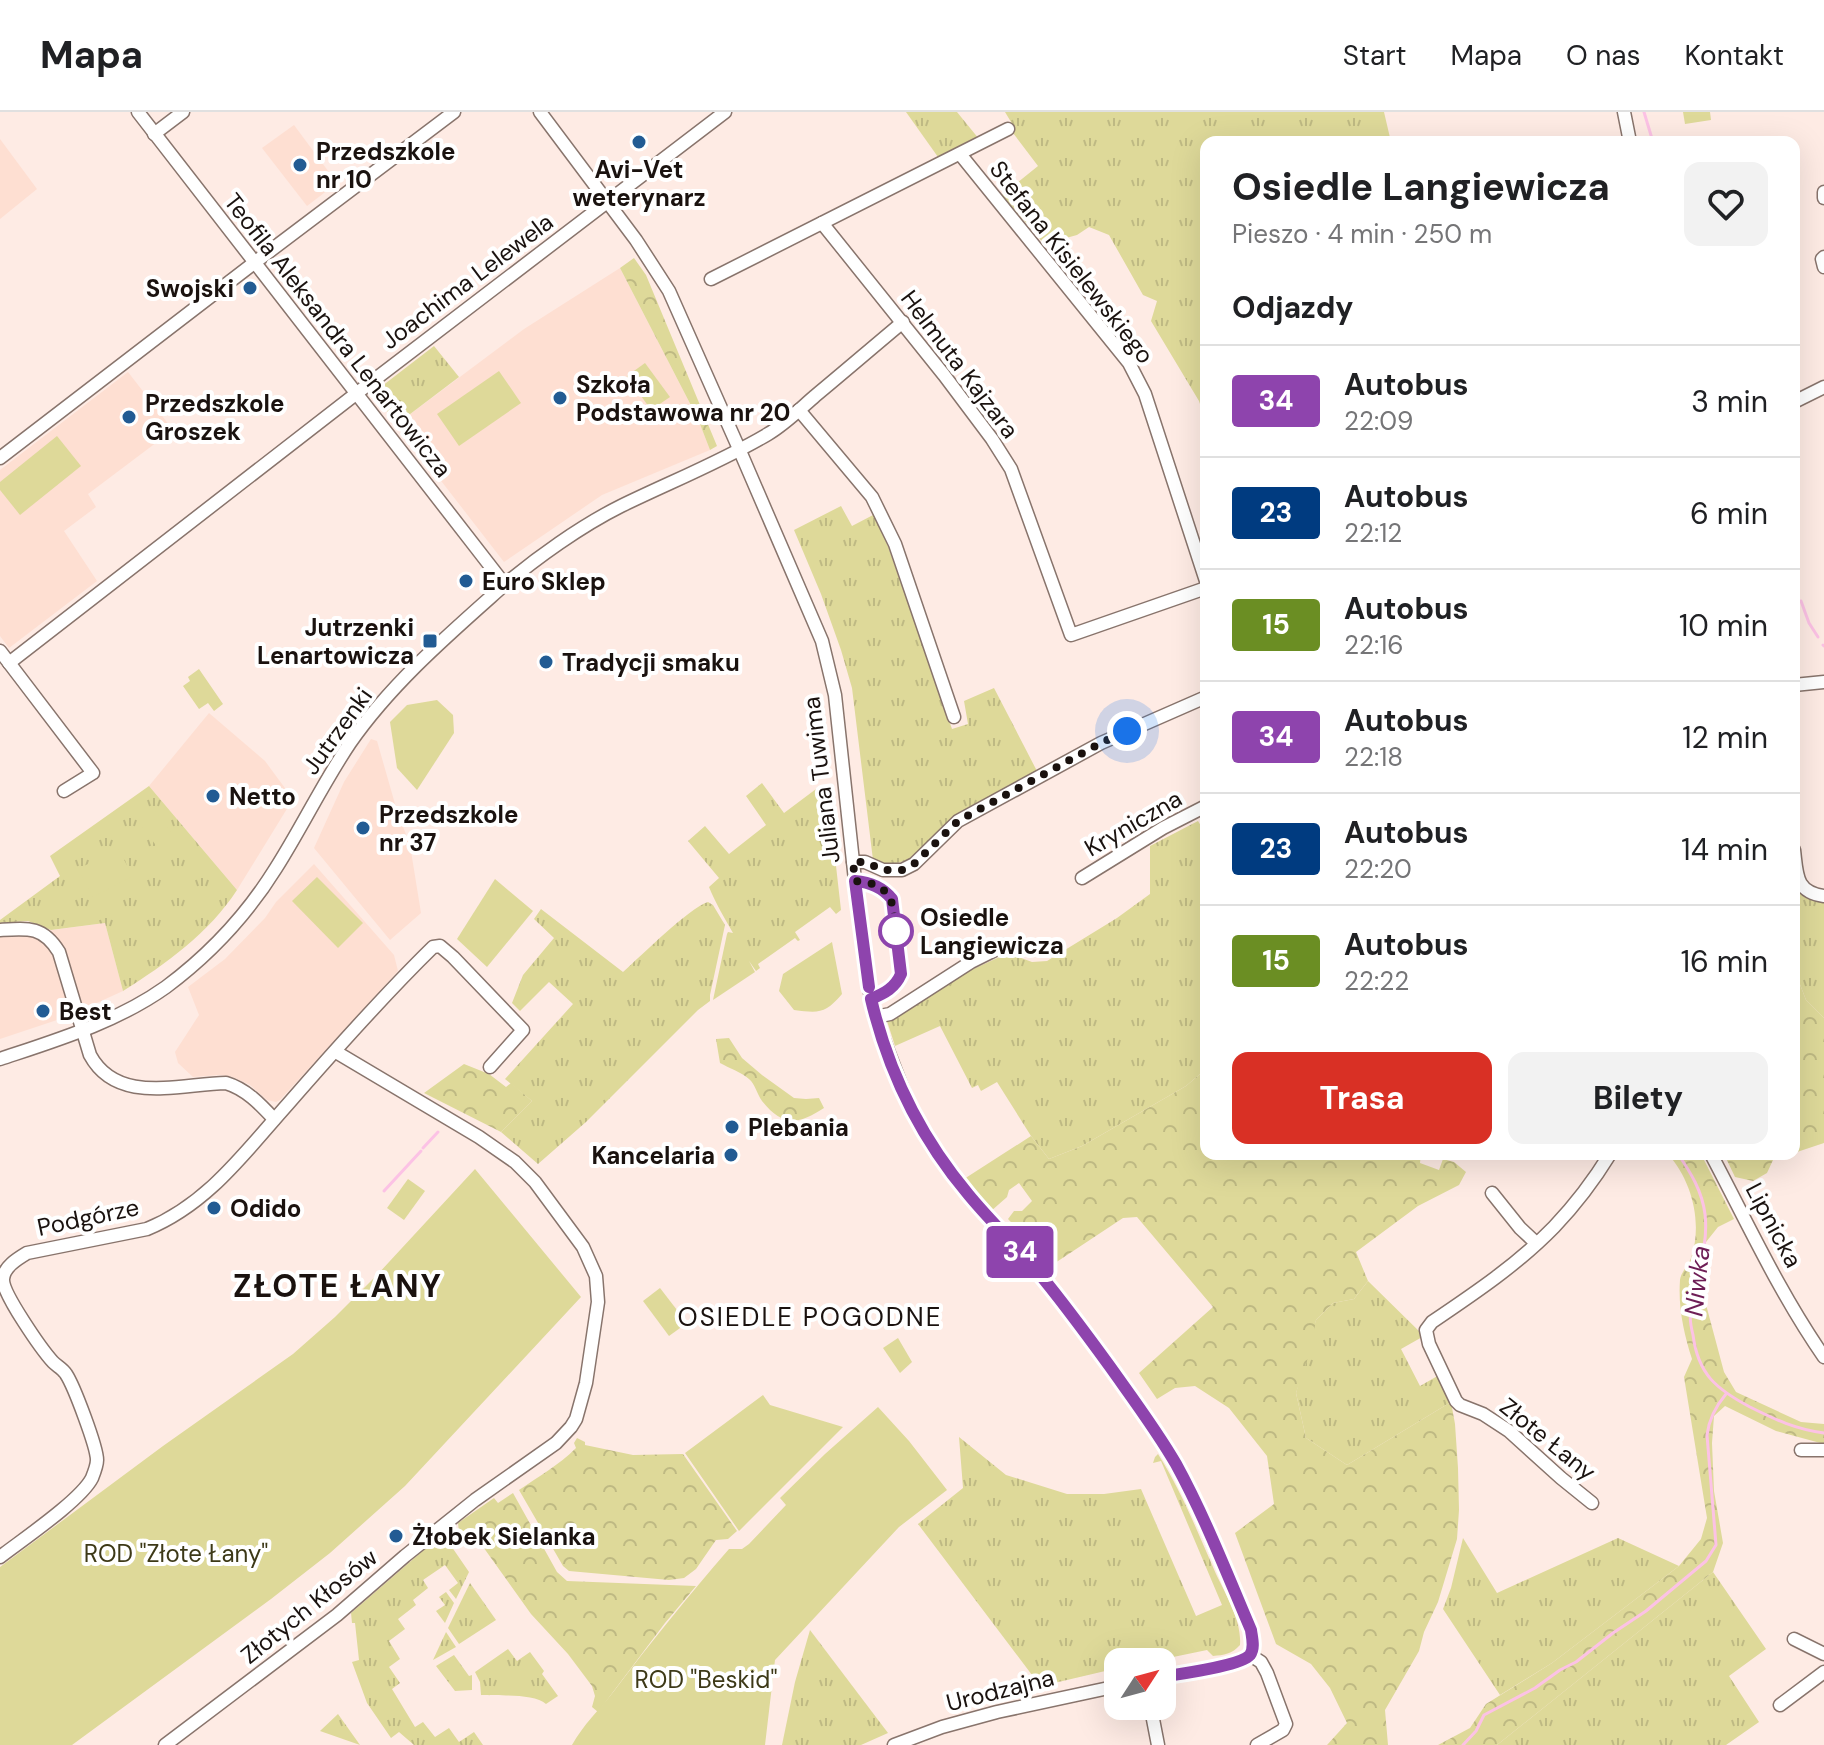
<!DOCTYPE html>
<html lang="pl">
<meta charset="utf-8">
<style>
:root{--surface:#fff;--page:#f2f2f2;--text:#202124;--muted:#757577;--line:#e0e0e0;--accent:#d93025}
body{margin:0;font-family:"DM Sans",sans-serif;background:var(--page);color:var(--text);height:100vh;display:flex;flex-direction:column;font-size:30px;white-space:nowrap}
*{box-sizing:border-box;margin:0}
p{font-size:26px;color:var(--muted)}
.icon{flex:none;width:44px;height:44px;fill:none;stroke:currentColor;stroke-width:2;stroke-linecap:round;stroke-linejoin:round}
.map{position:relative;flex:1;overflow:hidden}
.details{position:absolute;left:1200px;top:24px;width:600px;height:1024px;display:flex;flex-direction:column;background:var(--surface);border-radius:16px;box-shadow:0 8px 32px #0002}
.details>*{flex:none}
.badge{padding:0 16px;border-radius:6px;font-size:28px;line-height:52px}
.needle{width:52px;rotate:54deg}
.controls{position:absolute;left:1104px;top:1536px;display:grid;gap:16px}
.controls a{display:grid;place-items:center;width:72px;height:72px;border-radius:16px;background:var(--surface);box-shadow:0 8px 32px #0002;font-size:40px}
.you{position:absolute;width:40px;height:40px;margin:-20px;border:6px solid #fff;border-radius:50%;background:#1a73e8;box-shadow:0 0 0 12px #1a73e833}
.map>.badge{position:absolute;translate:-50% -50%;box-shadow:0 0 0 4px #fff}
h2{padding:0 32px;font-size:30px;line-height:72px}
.round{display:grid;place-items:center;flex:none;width:84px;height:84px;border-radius:16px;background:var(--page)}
.headline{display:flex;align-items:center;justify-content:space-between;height:136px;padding:0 32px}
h1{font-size:38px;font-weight:700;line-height:60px}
.button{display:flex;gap:16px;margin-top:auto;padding:16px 32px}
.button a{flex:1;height:92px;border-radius:16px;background:var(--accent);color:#fff;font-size:32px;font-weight:700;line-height:92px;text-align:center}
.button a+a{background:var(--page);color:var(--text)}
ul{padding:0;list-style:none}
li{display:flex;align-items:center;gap:24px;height:112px;padding:0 32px;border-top:2px solid var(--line)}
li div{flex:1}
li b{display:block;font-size:30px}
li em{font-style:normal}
li .badge{min-width:88px;font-weight:700;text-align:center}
header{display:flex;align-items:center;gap:48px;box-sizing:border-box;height:112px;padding:0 40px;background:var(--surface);border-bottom:2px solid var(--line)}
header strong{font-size:38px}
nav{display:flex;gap:44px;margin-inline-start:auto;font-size:28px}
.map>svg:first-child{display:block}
.built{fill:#fedfd2}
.grass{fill:url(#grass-tufts)}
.forest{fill:url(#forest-crowns)}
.green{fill:#ded999}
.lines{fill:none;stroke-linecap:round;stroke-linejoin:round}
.stream{stroke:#fcc2e5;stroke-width:3}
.minor-casing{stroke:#88746c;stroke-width:15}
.minor{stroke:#fff;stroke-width:12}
.line-casing{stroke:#fff;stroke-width:18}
.line{stroke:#8e44ad;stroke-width:12}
.walk{stroke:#1a120f;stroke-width:8;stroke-dasharray:0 14.4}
.poi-dot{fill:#225b93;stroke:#fff;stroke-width:3}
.stop-dot{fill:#fff;stroke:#8e44ad;stroke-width:4}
.labels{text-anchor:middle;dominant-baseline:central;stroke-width:8;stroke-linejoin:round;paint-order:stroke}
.poi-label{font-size:24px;font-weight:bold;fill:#1a120f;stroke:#fff;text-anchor:start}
.street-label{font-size:24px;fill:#1a120f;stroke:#fff}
.stop-label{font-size:24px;font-weight:bold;fill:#1a120f;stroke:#fff;text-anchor:start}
.park-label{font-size:24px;fill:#3d3917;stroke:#fff}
.water-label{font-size:26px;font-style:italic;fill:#6e1e56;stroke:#fff}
.neighbourhood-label{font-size:26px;letter-spacing:2px;fill:#1a120f;stroke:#fff}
.district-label{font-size:32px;font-weight:bold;letter-spacing:2px;fill:#1a120f;stroke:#fff}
</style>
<header>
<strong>Mapa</strong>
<nav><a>Start</a><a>Mapa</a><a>O nas</a><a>Kontakt</a></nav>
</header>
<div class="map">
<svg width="1824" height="1633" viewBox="0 0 1824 1633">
<defs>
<pattern id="grass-tufts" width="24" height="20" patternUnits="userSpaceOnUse" patternTransform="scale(2)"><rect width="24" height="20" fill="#ded999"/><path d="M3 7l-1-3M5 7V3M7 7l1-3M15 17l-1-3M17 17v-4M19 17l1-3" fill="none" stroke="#beb983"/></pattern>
<pattern id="forest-crowns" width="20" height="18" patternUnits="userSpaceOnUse" patternTransform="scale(2)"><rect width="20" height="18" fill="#ded999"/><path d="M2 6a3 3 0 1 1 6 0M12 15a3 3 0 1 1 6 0" fill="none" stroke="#beb983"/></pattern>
</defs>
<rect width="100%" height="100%" fill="#feebe4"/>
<!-- built -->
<g class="built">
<polygon points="294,13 337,71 307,94 262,36"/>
<polygon points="0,27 37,77 0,107"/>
<polygon points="620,156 698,307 710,338 602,383 504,450 397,312 524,217"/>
<polygon points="128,260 173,318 88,382 96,395 64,419 97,469 9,536 0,524 0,358"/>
<polygon points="209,601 265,649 293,687 237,778 149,674"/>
<polygon points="371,627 377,629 397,699 410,733 421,801 390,828 314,736 344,670"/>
<polygon points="314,752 394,843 398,859 280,988 276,990 267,988 250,973 233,965 220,963 193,965 178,951 175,940 199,903 188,875 225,847 265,806 276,790"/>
<polygon points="105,811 123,879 66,905 0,927 0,825"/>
</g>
<!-- grass -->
<g class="grass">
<polygon points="906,0 957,0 979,27 938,45"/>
<polygon points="1005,0 1384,0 1391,30 1206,30 1206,205 1205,211 1206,215 1206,310 1199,289 1151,209 1157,189 1143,183 1109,123 1089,115 1077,123 1044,132 1002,83 1038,54 1013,21 1011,10"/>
<polygon points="434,234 459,265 397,312 373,281"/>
<path d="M841,394L852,414L875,402L889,437L952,617L968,612L964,589L994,576L1038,661L980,690L956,705L909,747C896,753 886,753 873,748L852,576L841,538L821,482L794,418Z"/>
<path d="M762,671L784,701L816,677L829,692L841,798L836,802L830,795L795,820L800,828L798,829L795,826L758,852L760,856L756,859L749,849L755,860L713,888L727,822L728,820L733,821C725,807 715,790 709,775L719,766L688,729L705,714L729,742L766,713L746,684Z"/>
<path d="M149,674L237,778C209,821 166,852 123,879L105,811L51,818L28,809L0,811V808L60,764L50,744Z"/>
<polygon points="1198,709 1206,722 1206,957 1186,974 1082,1034 1049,1047 1031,1024 997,970 981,979 978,973 972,976 940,914 895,934 887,909 967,860 1008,841 1032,850 1047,849 1117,806 1150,782 1150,734"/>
<polygon points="1795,778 1824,788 1824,906 1806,888 1794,857"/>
<path d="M708,790L713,793L725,813L710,883V889L698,898L586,1010L538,1052L501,1020L532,989L505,967L573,892L549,870L520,899L512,891L523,863L554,826L534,807L541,797L623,860C641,844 689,796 708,790Z"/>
<polygon points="1368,1169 1424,1224 1401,1237 1420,1274 1441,1262 1451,1290 1347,1353 1306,1326 1296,1281 1316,1208 1333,1191 1354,1187"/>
<path d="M959,1325L1006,1363L1067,1382H1104L1141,1377L1196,1504L1222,1493L1161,1349L1153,1351L1155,1345L1158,1342C1182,1380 1198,1421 1216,1462C1226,1483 1242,1509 1240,1533C1232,1542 1224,1543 1213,1544L1207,1538L1149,1550H1118V1556L1012,1581L1032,1563L918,1412L963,1376Z"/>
<polygon points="441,1423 445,1425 469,1460 456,1487 449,1478 458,1471 445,1453 423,1468 428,1476 413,1488 416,1493 398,1507 405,1517 389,1529 400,1547 389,1555 400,1571 392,1577 415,1615 423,1610 435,1625 449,1616 459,1630 474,1620 483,1633 414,1633 399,1620 391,1626 367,1591 352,1550 359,1548 355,1511 352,1511 351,1501"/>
<polygon points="1463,1426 1497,1481 1618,1426 1679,1454 1552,1551 1500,1583 1443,1497 1451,1476"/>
<polygon points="1713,1460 1766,1537 1729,1564 1759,1610 1726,1633 1497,1633"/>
<polygon points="470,1471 496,1508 459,1532 448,1516"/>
<polygon points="446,1480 454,1491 445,1511 436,1499 445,1493 439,1485"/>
<polygon points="810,1518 888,1621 861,1633 782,1633 795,1570"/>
<polygon points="446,1520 456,1535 433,1548"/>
<path d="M508,1537L517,1549L530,1540L544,1559L542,1562L558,1584L546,1592C534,1581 498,1584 481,1583L480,1570L475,1560Z"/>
<polygon points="454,1543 469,1564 472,1563 472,1578 455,1579 436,1554"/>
<polygon points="338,1602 360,1633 320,1619"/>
</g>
<!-- forest -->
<g class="forest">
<polygon points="634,146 646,163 717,334 710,338 698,307 620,156"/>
<polygon points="1794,857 1806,888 1824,906 1824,1031 1794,1041"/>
<path d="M729,926L742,946L762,963L794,986L806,987L819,986L824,996C798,1013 783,1015 762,989C757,982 755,972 749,967C741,960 729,956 720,951L716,927Z"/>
<polygon points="464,952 489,962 506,975 511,971 532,989 501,1020 424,981"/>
<polygon points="1206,957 1206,1042 1421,1042 1420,1051 1439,1058 1443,1047 1454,1050 1466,1060 1459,1073 1418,1094 1356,1140 1368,1169 1354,1187 1333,1191 1316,1208 1311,1237 1296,1281 1306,1326 1347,1353 1451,1290 1455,1312 1458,1356 1459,1398 1457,1427 1438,1490 1424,1520 1419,1539 1385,1598 1388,1633 1327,1633 1347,1611 1330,1576 1311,1552 1276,1532 1235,1421 1274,1392 1267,1344 1229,1296 1195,1274 1175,1276 1157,1287 1139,1261 1213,1195 1137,1105 1123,1106 1052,1153 1008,1107 1014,1099 1022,1099 1032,1089 1019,1071 1009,1078 1007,1085 990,1100 964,1067 1031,1024 1049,1047 1082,1034 1186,974"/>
<path d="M1668,1042H1701L1734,1107L1718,1115L1706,1130L1704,1185L1724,1260L1736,1280L1801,1310L1824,1312V1332L1776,1319L1725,1294L1714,1304L1712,1331L1714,1379L1723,1431L1713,1460L1497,1633H1438L1470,1616L1486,1592L1552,1551L1679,1454L1701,1427L1707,1406L1684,1265L1692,1247C1684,1222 1678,1196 1680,1168C1681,1160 1688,1154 1691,1146C1703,1111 1692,1069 1668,1042Z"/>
<polygon points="1724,1042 1790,1042 1773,1048 1767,1061 1753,1069 1735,1065"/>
<path d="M577,1326L585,1330V1333L633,1343L683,1342L737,1419L728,1427L716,1428L696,1457L684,1466L669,1468L569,1459L563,1454L519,1378C538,1365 559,1353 576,1336L574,1331Z"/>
<polygon points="513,1381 557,1460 567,1469 696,1474 665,1511 598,1600 592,1595 595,1584 592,1574 568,1542 531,1502 471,1418 462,1424 459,1420 458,1411 494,1386 498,1391"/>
</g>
<!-- green -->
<g class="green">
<polygon points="1683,0 1710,0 1711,8 1685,12"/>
<polygon points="645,251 670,285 651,298 627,264"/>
<polygon points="499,259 521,291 459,334 437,302"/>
<polygon points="57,324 81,354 20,403 0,378 0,370"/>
<polygon points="199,557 223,592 214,599 208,591 199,597 183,574 190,569 188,565"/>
<polygon points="437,588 453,603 454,621 417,678 397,656 390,610 407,593"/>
<polygon points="152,695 174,724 158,736 136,707"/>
<polygon points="118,737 133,764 93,785 78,757"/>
<polygon points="317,765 363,811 338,836 292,789"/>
<polygon points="495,767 533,799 487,855 457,827"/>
<path d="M832,830L842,882C825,902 819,901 794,898L779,879L783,862Z"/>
<polygon points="475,1057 581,1185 405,1374 330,1441 271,1487 72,1633 0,1633 0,1455 163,1334 293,1242 335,1205 377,1163"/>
<polygon points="408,1067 425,1079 404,1108 387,1096"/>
<polygon points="660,1176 687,1211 669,1224 643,1189"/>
<polygon points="898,1226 912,1250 900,1261 883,1236"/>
<polygon points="763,1283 770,1293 843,1315 739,1419 685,1341"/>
<path d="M878,1295L909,1329L947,1378L899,1415L775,1548L765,1633H572C583,1613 600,1597 614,1579C651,1530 689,1483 729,1437H742L749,1432L786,1393L780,1386L825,1342Z"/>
</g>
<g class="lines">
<!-- stream -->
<g class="stream">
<polyline points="1644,0 1653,30"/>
<polyline points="1801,489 1809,511 1818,525"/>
<polyline points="1823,533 1824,534"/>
<polyline points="423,1036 438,1020"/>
<path d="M1678,1042C1691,1061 1702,1079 1705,1102C1709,1135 1695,1167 1691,1199C1689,1206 1691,1215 1693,1223C1698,1262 1716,1277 1750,1295C1776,1308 1795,1317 1824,1321"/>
<polyline points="384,1079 421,1039"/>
<path d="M1463,1633L1476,1619L1484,1603L1535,1576L1560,1558L1576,1550L1613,1521L1646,1499L1706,1449L1716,1433L1707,1323C1709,1307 1715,1295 1726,1282"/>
</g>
<defs>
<g id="minor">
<polyline points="138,0 505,473"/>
<path d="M540,0L636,128L669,179L740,339L822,529L835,583L858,796L869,875L875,905L907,988L932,1033L948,1057L998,1117L1049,1173L1113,1258L1166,1335L1195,1390L1251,1518C1252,1526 1256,1536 1250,1543C1241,1554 1178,1562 1162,1565"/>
<polyline points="1624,0 1630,30"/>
<polyline points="154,22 183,0"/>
<polyline points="960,42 1129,251 1145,282 1206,469"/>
<polyline points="1824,80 1824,86"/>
<polyline points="822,111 944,263 992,327 1011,357 1071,523 1206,476"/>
<polyline points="1824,145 1822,147 1824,155"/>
<polyline points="711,167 1008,17"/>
<polyline points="1794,290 1824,275"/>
<polyline points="799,298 872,385 895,432 954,605"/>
<polyline points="0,346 254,151 454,0"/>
<polyline points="0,539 93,661 64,679"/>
<polyline points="9,551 357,281 725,0"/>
<polyline points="1794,573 1824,570"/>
<path d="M1794,738C1797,762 1795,780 1824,784"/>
<polyline points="853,750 865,750 883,758 902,758 914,752 958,709 1101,631 1206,585"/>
<polyline points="1082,766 1163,716 1206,694"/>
<path d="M855,769C870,770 883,776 892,787L901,862C896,876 885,881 871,887"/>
<path d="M0,818C28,816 43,814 59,840L90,943C117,993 179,972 226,971C246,977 260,992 274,1007"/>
<polyline points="875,905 890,902 971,850 1005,833"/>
<path d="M0,947C57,928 117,910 166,875C209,843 248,801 276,756C302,715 323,671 350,631C391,572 448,523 502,475C536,446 581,414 621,394C670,370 721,350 768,322C785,312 800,297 815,284C844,260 873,235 903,210"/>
<path d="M1711,1042C1747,1110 1780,1182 1824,1245"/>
<polyline points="1492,1081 1520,1116 1536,1131"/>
<polyline points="1801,1338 1824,1338"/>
<path d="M1592,1391L1561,1366L1509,1319L1483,1302L1460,1293L1456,1289L1429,1232L1426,1218L1432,1210C1475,1181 1518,1152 1554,1115C1575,1093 1594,1068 1610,1042"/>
<path d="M0,1445C22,1428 81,1388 92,1366C94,1361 97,1353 97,1348C97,1335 74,1274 66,1262C63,1257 57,1254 53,1250C42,1238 2,1181 3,1167C4,1155 17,1147 27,1141L147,1117C208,1092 245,1040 288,992C335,938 382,885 433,835L440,834L453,845L523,918L490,955"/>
<polyline points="1794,1527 1824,1542"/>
<polyline points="1250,1543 1261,1550 1267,1561 1286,1612 1283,1618 1257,1633"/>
<polyline points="1780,1593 1824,1560"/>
<polyline points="1151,1597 1158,1633"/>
<polyline points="165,1633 337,1503 405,1444 475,1388 556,1331 571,1315 576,1307 586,1271 598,1190 596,1164 583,1135 535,1070 515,1050 479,1025 336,940"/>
<polyline points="894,1633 942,1615 997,1600 1118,1574"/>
</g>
</defs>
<!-- minor casing -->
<use href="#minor" class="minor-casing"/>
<!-- minor -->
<use href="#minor" class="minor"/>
</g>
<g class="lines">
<defs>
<path id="line" d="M869,875L855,769C870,770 883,776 892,787L901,862C895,876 885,881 871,887C888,959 921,1026 968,1082C990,1109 1015,1132 1037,1159C1063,1190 1087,1223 1111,1256C1133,1287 1157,1319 1176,1352C1205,1405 1227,1462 1251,1518C1252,1526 1255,1536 1250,1543C1241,1554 1178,1562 1162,1565"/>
</defs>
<!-- line casing -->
<use href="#line" class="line-casing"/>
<!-- line -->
<use href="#line" class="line"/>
<!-- walk -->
<path class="walk" d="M896,819C893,788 892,772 855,769L853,750H865L883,758H902L914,752L958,709L1101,631L1127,619"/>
</g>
<!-- markers -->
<g class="poi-dot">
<circle cx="639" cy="30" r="8"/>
<circle cx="300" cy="53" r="8"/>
<circle cx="250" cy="176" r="8"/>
<circle cx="560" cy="286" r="8"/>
<circle cx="129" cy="305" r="8"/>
<circle cx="466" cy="469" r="8"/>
<rect x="422" y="521" width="16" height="16" rx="4"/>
<circle cx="546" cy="550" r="8"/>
<circle cx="213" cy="684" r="8"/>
<circle cx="363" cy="716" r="8"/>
<circle cx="43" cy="899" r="8"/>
<circle cx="732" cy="1015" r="8"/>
<circle cx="731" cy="1043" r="8"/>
<circle cx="214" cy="1096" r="8"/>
<circle cx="396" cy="1424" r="8"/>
</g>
<circle class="stop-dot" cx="896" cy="819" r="16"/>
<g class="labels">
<!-- poi labels -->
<g class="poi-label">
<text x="316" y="39">Przedszkole<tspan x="316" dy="28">nr 10</tspan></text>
<text x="639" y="57" text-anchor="middle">Avi-Vet<tspan x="639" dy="28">weterynarz</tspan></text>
<text x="234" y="176" text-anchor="end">Swojski</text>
<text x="576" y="272">Szkoła<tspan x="576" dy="28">Podstawowa nr 20</tspan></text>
<text x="145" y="291">Przedszkole<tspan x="145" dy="28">Groszek</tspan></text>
<text x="482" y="469">Euro Sklep</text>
<text x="414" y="515" text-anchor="end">Jutrzenki<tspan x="414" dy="28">Lenartowicza</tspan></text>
<text x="562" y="550">Tradycji smaku</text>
<text x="229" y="684">Netto</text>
<text x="379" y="702">Przedszkole<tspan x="379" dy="28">nr 37</tspan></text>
<text x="59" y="899">Best</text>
<text x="748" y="1015">Plebania</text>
<text x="715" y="1043" text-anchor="end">Kancelaria</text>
<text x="230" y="1096">Odido</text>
<text x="412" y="1424">Żłobek Sielanka</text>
</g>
<!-- street labels -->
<g class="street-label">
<text transform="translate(1072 150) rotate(52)">Stefana Kisielewskiego</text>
<text transform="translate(467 169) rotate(-37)">Joachima Lelewela</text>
<text transform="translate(338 223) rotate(52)">Teofila Aleksandra Lenartowicza</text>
<text transform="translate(960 252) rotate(53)">Helmuta Kajzara</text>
<text transform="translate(337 619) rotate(-54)">Jutrzenki</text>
<text transform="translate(821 668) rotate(-97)">Juliana Tuwima</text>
<text transform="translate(1133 711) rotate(-30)">Kryniczna</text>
<text transform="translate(88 1105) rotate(-12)">Podgórze</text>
<text transform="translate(1774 1113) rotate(62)">Lipnicka</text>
<text transform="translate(1548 1327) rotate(39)">Złote Łany</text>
<text transform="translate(309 1494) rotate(-39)">Złotych Kłosów</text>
<text transform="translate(1000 1578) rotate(-14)">Urodzajna</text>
</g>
<!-- stop labels -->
<g class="stop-label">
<text x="920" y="805">Osiedle<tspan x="920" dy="28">Langiewicza</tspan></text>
</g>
<!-- park labels -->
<g class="park-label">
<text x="176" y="1441">ROD "Złote Łany"</text>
<text x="706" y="1567">ROD "Beskid"</text>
</g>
<!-- water labels -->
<g class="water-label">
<text transform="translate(1697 1169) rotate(-84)">Niwka</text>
</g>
<!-- neighbourhood labels -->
<g class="neighbourhood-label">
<text x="810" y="1205">OSIEDLE POGODNE</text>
</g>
<!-- district labels -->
<g class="district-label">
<text x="338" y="1174">ZŁOTE ŁANY</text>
</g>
</g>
</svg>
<div class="controls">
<a><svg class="needle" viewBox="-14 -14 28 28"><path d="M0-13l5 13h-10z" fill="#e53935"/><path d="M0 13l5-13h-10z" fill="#757577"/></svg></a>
</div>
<div class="you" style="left:1127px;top:619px"></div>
<b class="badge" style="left:1020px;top:1140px;background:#8e44ad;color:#fff">34</b>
<section class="details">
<div class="headline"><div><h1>Osiedle Langiewicza</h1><p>Pieszo · 4 min · 250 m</p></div><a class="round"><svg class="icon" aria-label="heart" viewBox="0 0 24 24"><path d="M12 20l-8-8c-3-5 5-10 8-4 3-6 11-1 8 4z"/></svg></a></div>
<h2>Odjazdy</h2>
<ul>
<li><span class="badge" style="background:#8e44ad;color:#fff">34</span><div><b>Autobus</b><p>22:09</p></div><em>3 min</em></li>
<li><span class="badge" style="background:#003b80;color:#fff">23</span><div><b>Autobus</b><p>22:12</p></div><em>6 min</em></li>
<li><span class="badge" style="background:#6b8e23;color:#fff">15</span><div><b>Autobus</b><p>22:16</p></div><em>10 min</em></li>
<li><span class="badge" style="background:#8e44ad;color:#fff">34</span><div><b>Autobus</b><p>22:18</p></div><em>12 min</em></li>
<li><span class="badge" style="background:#003b80;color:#fff">23</span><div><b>Autobus</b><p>22:20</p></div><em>14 min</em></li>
<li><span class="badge" style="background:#6b8e23;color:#fff">15</span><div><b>Autobus</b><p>22:22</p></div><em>16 min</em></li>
</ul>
<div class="button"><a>Trasa</a><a>Bilety</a></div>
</section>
</div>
